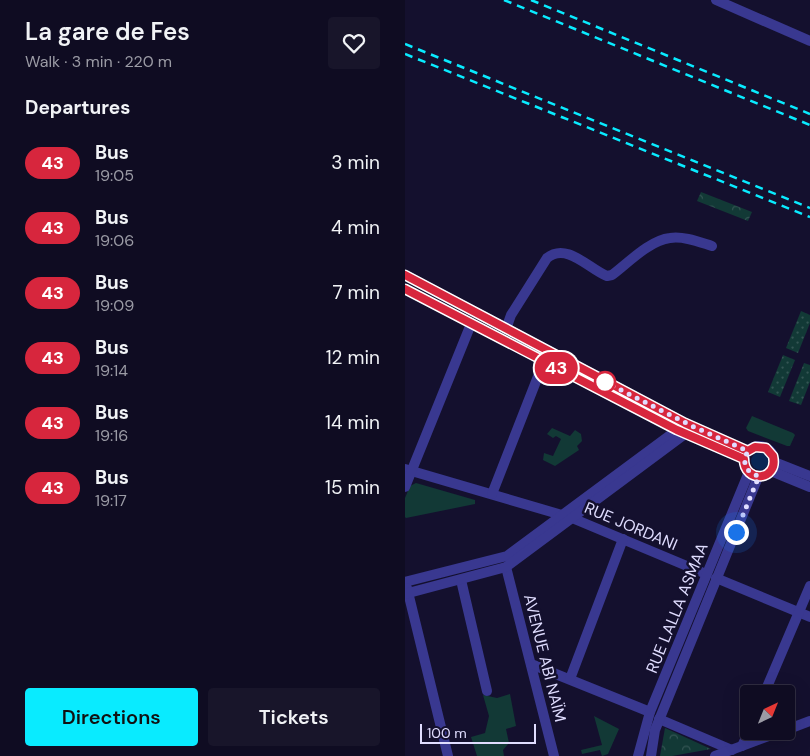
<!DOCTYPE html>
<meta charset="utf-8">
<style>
:root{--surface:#0f0c22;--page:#18152a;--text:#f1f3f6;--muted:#9b9ba5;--line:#2f2c40;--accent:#09ebff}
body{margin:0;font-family:"DM Sans",sans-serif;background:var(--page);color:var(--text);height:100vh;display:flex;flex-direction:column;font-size:19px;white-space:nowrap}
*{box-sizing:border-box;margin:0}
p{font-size:16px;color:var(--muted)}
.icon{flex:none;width:28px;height:28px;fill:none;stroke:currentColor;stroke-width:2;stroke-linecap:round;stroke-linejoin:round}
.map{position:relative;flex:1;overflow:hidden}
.drawer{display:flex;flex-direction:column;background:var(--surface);width:405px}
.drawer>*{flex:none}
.badge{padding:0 10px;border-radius:16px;font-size:18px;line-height:32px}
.needle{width:32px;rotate:43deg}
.controls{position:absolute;left:335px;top:685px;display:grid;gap:10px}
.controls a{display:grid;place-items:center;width:55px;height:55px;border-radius:5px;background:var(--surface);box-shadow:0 5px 20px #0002,0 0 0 1px var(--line);font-size:25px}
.scale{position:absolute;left:15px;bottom:12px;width:116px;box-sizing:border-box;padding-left:5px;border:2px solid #e0ddff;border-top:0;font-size:14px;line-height:18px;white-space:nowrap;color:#e0ddff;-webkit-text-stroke:4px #14102e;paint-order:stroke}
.you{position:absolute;width:25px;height:25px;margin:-12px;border:4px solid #fff;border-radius:50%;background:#1a73e8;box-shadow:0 0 0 8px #1a73e833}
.map>.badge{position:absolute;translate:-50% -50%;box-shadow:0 0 0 2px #fff}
h2{padding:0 25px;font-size:19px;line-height:45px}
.round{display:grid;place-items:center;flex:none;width:52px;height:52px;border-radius:5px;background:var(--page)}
.summary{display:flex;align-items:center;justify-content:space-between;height:85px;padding:0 25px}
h1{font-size:24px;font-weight:600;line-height:38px}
.button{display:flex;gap:10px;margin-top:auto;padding:10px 25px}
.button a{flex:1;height:58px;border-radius:5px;background:var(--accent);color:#111;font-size:20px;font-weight:600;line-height:58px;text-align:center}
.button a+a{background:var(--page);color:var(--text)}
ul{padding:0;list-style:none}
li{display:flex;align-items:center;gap:15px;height:65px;padding:0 25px}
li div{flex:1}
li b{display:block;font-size:19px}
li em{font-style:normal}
li .badge{min-width:55px;font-weight:700;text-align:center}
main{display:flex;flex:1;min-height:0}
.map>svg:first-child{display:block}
.grass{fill:url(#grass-dots)}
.park{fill:url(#park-crowns)}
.garden{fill:#123936}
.water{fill:#092654}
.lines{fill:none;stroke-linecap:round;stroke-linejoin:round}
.minor{stroke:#393890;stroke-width:10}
.rail{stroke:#09ebff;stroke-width:2.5;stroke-dasharray:8 6;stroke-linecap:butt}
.line-casing{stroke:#fff;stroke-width:11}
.line{stroke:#d7263d;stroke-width:8}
.walk{stroke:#e0ddff;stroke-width:5;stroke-dasharray:0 9}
.stop-dot{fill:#fff;stroke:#d7263d;stroke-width:2.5}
.labels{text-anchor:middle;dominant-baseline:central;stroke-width:5;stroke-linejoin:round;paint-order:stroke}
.street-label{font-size:16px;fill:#e0ddff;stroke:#14102e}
</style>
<main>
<section class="drawer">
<div class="summary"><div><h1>La gare de Fes</h1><p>Walk · 3 min · 220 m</p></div><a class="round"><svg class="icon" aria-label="heart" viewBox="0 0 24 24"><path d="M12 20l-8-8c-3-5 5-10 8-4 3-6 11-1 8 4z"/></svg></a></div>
<h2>Departures</h2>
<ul>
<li><span class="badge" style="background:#d7263d;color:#fff">43</span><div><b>Bus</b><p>19:05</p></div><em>3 min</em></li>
<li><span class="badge" style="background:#d7263d;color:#fff">43</span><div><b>Bus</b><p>19:06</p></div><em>4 min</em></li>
<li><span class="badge" style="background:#d7263d;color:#fff">43</span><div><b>Bus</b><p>19:09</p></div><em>7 min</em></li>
<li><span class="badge" style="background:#d7263d;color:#fff">43</span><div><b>Bus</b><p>19:14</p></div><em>12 min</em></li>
<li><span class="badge" style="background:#d7263d;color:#fff">43</span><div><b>Bus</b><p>19:16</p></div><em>14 min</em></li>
<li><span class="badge" style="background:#d7263d;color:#fff">43</span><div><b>Bus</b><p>19:17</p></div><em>15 min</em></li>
</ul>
<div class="button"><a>Directions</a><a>Tickets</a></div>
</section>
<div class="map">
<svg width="405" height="756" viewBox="0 0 405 756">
<defs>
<pattern id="grass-dots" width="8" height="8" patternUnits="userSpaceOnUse" patternTransform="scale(1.25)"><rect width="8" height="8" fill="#123936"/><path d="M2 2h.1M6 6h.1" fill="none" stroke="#345554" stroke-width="1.8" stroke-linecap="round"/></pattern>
<pattern id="park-crowns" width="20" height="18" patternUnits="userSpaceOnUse" patternTransform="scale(1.25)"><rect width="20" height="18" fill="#123936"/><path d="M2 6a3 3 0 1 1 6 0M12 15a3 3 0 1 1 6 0" fill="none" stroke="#345554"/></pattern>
</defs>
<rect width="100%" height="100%" fill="#14102e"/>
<!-- grass -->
<g class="grass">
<polygon points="396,311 405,315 405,323 393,353 381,348"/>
<polygon points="378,355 390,360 375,397 363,392"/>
<polygon points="399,363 405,365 405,382 396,405 384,401"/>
</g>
<!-- park -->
<g class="park">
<polygon points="296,192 347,212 343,221 292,201"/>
<polygon points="260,728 306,749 267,756 255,756"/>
</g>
<!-- garden -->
<g class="garden">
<polygon points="347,416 388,433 390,435 385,446 382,446 343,431 341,428"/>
<polygon points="147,428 165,436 170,430 176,434 177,441 172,446 174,450 150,466 138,460 139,453 148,456 156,439 151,436 148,438 142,434"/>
<polygon points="11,483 70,500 70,504 1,518 0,517 0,498 5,486"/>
<polygon points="105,694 111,726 101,729 104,743 98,750 99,756 72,756 66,737 80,733 84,716 78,695 92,698"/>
<polygon points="189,716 214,729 203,754 197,756 195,750 177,754 176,750 197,745"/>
</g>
<!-- water -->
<circle class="water" cx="355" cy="461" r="9"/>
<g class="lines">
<!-- minor -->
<g class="minor">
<polyline points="311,0 405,41"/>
<polyline points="0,275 280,423 343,451"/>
<polyline points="0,289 272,430 339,459"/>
<path d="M101,329L106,315L142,258C162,242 184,269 202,276L207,275C223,263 245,240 265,238C279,236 294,242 307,246"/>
<circle cx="354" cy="461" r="15"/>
<polyline points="369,462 405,476"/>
<polyline points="0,469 167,518 301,574"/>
<polyline points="366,471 405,487"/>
<polyline points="0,487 66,324"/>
<polyline points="87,494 139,361"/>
<polyline points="101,567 149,756"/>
<polyline points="311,578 405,617"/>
<polyline points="56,580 82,691"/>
<polyline points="0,582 102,556 272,430"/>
<polyline points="2,588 43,756"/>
<polyline points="0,594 101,567 280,434"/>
<polyline points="126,664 245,712"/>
<polyline points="165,679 218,539"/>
<polyline points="359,694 405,586"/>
<polyline points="254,719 327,750"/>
<polyline points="381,730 405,721"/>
<polyline points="337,746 344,731"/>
<polyline points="233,756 245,712 344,472"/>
<polyline points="246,756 250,730 353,477"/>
<polyline points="310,756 377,731"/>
</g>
<!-- rail -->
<g class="rail">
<polyline points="99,0 405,125"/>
<polyline points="126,0 405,114"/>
<polyline points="0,44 405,208"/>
<polyline points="0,54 405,217"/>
</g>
</g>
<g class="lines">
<defs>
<path id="line" d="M0,275L280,423L343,451L350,447L361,448L368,456C374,481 339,484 339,459L272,430L0,289"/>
</defs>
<!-- line casing -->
<use href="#line" class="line-casing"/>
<!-- line -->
<use href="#line" class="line"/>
<!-- walk -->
<path class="walk" d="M200,382L289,427L343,451C336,463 341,473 354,476L331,532"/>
</g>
<!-- markers -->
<circle class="stop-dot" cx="200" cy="382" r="10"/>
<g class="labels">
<!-- street labels -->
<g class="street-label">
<text transform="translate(226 526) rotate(23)">RUE JORDANI</text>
<text transform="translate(272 608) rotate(-68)">RUE LALLA ASMAA</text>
<text transform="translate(140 658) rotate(76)">AVENUE ABI NAÏM</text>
</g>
</g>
</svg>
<div class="controls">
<a><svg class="needle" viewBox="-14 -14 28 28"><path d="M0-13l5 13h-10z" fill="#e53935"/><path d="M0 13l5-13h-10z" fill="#9b9ba5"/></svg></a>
</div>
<div class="scale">100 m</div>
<div class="you" style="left:331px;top:532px"></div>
<b class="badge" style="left:151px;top:368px;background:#d7263d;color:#fff">43</b>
</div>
</main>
